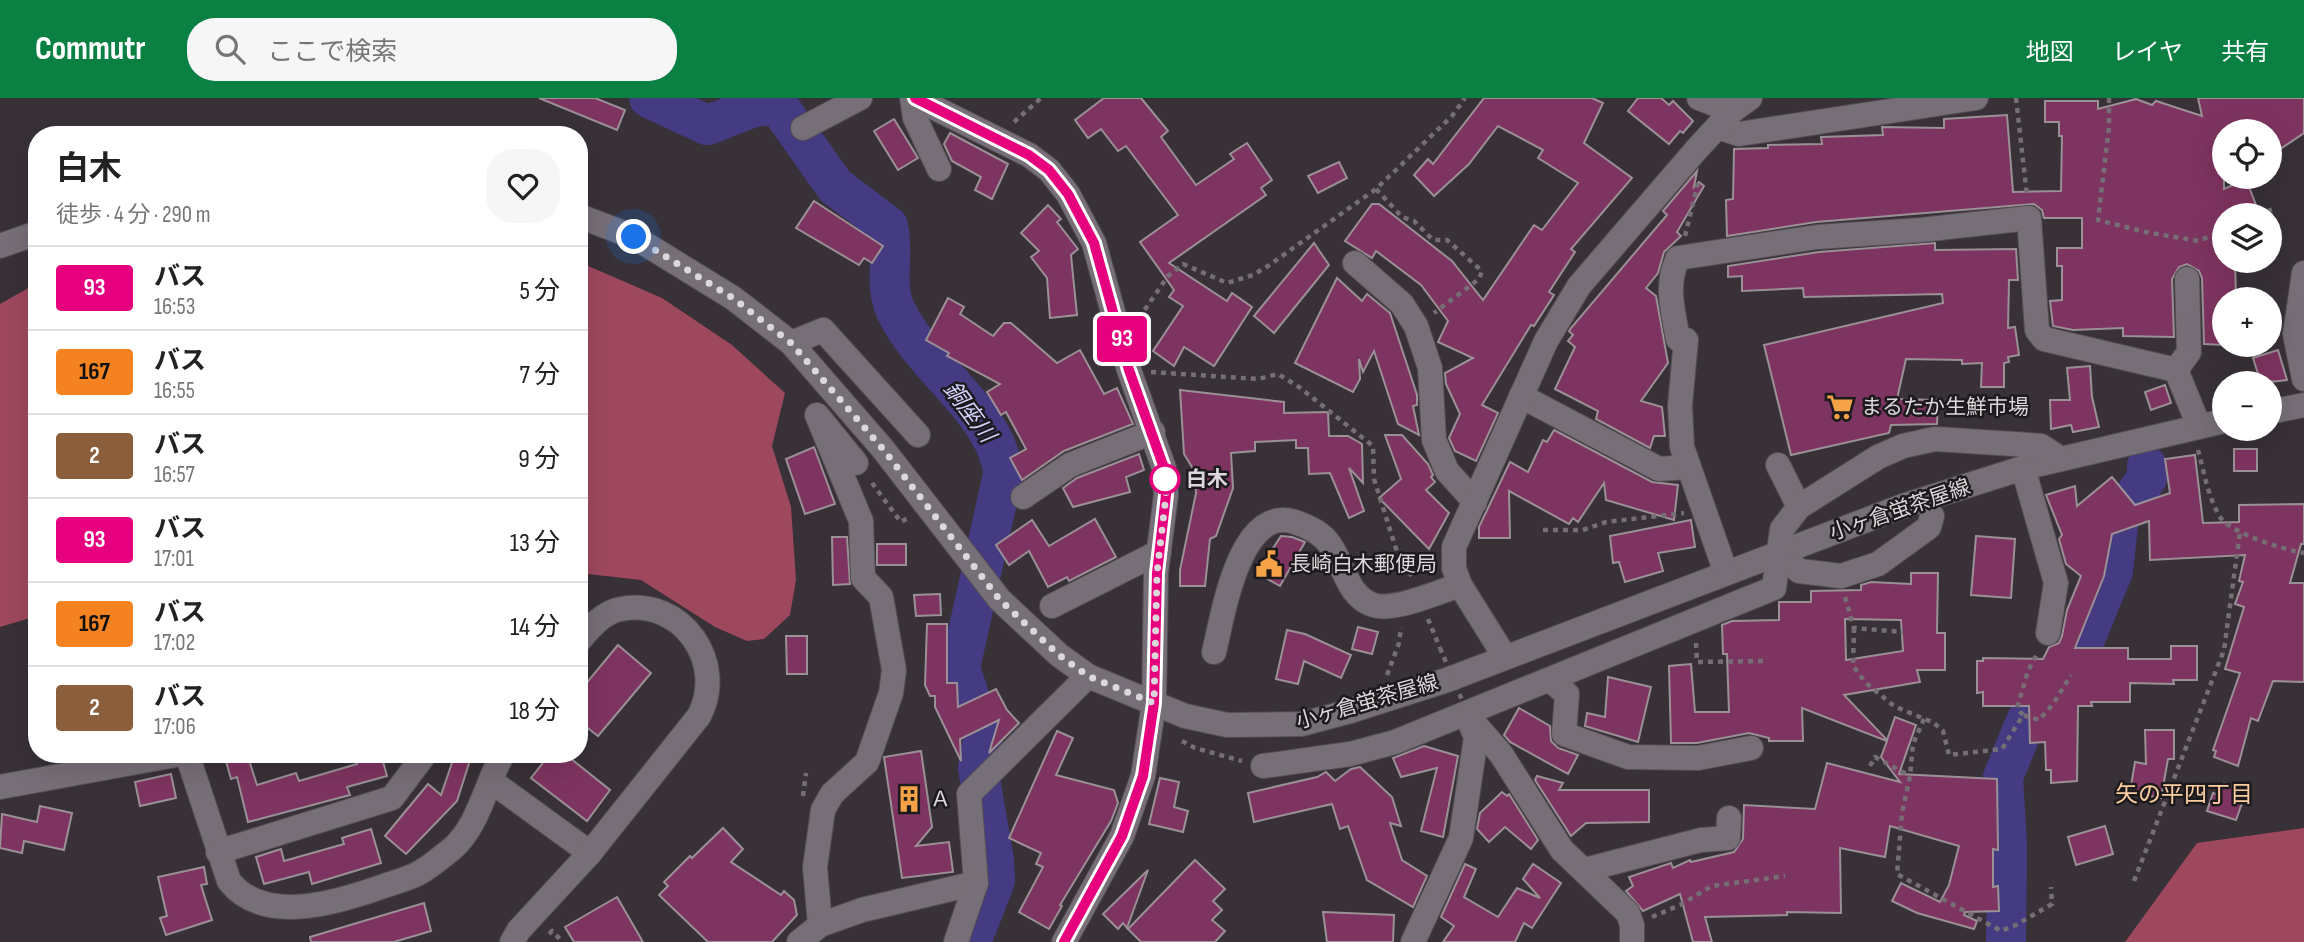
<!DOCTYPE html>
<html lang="ja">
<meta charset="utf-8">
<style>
:root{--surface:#fff;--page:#f6f6f6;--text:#222;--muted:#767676;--line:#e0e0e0;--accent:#0b8043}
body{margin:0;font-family:"Sofia Sans Condensed","Noto Sans JP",sans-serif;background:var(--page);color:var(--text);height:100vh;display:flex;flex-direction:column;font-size:26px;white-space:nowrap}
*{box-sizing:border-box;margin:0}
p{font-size:23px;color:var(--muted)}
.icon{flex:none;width:38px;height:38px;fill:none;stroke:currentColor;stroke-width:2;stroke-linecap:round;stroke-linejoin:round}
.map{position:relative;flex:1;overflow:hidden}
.sheet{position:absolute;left:28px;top:28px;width:560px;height:637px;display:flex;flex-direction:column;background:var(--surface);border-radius:28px;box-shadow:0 7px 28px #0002}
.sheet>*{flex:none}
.badge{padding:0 14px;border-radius:5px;font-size:24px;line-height:46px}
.buttons{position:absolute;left:2212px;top:21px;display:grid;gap:14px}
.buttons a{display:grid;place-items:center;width:70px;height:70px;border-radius:50%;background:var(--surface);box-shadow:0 7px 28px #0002;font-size:35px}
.you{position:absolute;width:35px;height:35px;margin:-18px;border:5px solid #fff;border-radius:50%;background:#1a73e8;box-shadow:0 0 0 10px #1a73e833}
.map>.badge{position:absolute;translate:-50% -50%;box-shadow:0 0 0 4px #fff}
.round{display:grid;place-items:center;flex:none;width:74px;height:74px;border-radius:28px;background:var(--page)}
.headline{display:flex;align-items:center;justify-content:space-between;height:119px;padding:0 28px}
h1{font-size:33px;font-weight:700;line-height:52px}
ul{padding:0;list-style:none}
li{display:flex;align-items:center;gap:21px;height:84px;padding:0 28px;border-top:2px solid var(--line)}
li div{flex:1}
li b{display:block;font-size:26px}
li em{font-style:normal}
li .badge{min-width:77px;font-weight:700;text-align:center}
header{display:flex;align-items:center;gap:42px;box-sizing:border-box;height:98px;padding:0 35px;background:var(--accent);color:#fff}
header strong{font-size:33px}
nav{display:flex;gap:38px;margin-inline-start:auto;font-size:24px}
.search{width:490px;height:63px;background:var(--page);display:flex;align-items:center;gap:18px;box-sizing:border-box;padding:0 24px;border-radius:28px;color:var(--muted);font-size:26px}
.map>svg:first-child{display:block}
.forest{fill:#9e485e}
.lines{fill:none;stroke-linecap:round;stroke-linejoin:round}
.river{stroke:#453b83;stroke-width:40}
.building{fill:#7e3460;stroke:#9b9095;stroke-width:2;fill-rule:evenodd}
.minor-casing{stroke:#544e54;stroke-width:26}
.path{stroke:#756f75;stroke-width:4.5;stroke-dasharray:5 5;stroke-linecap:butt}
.minor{stroke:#776f77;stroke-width:24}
.path-bridge{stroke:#756f75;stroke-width:4.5;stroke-dasharray:5 5;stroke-linecap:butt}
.line-casing{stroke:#fff;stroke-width:16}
.line{stroke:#e6007e;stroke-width:10}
.walk{stroke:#dcd7db;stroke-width:7;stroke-dasharray:0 12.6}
.stop-dot{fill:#fff;stroke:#e6007e;stroke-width:3.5}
.labels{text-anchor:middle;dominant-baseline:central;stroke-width:5;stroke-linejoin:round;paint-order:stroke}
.poi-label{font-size:21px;fill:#dcd7db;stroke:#1d1a1d;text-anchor:start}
.stop-label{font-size:21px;font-weight:bold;fill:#dcd7db;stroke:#1d1a1d;text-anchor:start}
.street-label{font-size:21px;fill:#dcd7db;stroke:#1d1a1d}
.water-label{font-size:23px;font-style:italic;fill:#d3d2fd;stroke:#1d1a1d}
.neighbourhood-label{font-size:23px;fill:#fccd9f;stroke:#1d1a1d}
</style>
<header>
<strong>Commutr</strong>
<div class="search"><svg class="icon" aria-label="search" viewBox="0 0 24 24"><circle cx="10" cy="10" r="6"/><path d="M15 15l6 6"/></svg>ここで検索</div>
<nav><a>地図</a><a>レイヤ</a><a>共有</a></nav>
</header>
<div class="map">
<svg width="2304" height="844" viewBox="0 0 2304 844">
<rect width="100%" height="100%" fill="#383138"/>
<!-- forest -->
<g class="forest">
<polygon points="579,164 662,200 732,247 785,295 772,348 791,409 796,482 790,517 764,541 747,543 715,529 641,482 579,475"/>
<polygon points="37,185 37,518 0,529 0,206"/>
<polygon points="2304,730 2304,844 2125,844 2197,745"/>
</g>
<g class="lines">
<!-- river -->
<g class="river">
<path d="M649,0L707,27C731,21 755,1 780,10L835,88L888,128C895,156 883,186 896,213C920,262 968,294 993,342C998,351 1000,362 1004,372L960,570L983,640L978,670L994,762L995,783L971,844"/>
<polyline points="2006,844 2007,747 2003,679 2026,623 2076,563 2113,473 2119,419 2147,380 2147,368"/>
</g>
</g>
<!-- building -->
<g class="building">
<polygon points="539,0 595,0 625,12 617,32"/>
<polygon points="1104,0 1141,0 1168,33 1161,39 1196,87 1234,61 1230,56 1247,45 1272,82 1261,90 1266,97 1169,165 1227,203 1232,195 1252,209 1214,268 1184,249 1174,268 1153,253 1183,208 1169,199 1174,192 1140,144 1178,117 1126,48 1118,53 1101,31 1088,40 1075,22"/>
<polygon points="1484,0 1592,0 1603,5 1584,45 1632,80 1571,151 1575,154 1549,194 1554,197 1534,228 1531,227 1482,307 1498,315 1476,363 1455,353 1449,340 1460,316 1446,286 1445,275 1473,260 1438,244 1448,223 1421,187 1376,153 1372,160 1345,143 1372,106 1379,106 1452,163 1483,202 1534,127 1542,132 1578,85 1538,60 1543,52 1498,28 1469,66 1434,98 1414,77 1428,61 1433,66"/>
<polygon points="1638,0 1661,0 1669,7 1673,3 1693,23 1683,35 1680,33 1669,46 1628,13"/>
<polygon points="2198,0 2304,0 2304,35 2270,58 2270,33 2224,33 2224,91 2246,81 2256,107 2232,117 2224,117 2224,163 2235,163 2236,198 2224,199 2224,247 2204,246 2202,180 2199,173 2187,166 2179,169 2172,181 2174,239 2123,238 2123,230 2073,232 2053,228 2050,203 2062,202 2062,168 2057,168 2057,150 2082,150 2082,120 2044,120 2042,112 2034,106 1816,124 1727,138 1726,102 1733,101 1734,51 1768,50 1768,47 1822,46 1821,39 1883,37 1882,29 1944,30 1944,21 2007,17 2013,94 2061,93 2062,38 2059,38 2059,24 2045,24 2045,3 2098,3 2098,11 2136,1 2152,7 2156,3 2202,18"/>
<polygon points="894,21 918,60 898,72 874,33"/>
<polygon points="950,35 1008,66 992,101 975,92 981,79 952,63 944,46"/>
<polygon points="1339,64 1347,80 1318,95 1308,78"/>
<polygon points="1697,73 1694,89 1699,84 1704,88 1677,134 1681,138 1664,154 1658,175 1646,190 1656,198 1668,265 1641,303 1662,309 1665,338 1654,338 1650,350 1596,321 1598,313 1555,291 1575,249 1568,243 1573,237 1569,233 1571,230 1667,117 1663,113"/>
<polygon points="814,103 883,148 872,165 864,160 859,167 796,130"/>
<polygon points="1048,107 1061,121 1057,124 1078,151 1071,157 1077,217 1050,220 1047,180 1031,159 1039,153 1021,135"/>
<polygon points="1314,145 1329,167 1274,235 1254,218"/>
<polygon points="1935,145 1935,152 2016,151 2018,182 2009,182 2008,230 2015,229 2019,257 2008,259 2009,264 2004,265 2004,289 1981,289 1982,265 1962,266 1962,262 1906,261 1897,301 1938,302 1937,326 1891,327 1889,335 1791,357 1764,247 1943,205 1942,196 1804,199 1803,190 1742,193 1742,178 1728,179 1728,168 1819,154"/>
<polygon points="1337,180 1362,203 1367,196 1390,215 1417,297 1417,307 1413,308 1419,337 1398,326 1374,253 1363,274 1359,261 1360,281 1353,294 1295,265"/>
<polygon points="948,200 964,209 960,216 993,238 1004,225 1011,225 1057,265 1080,252 1104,296 1117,290 1133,326 1064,353 1022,382 1010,360 1026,351 1006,314 1001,317 987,294 1000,286 947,258 949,255 926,242"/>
<polygon points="2278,252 2287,282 2261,285 2253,260"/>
<polygon points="2090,268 2092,299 2099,329 2073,334 2071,327 2051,331 2050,302 2070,302 2067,270"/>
<polygon points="2165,287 2171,305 2151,312 2145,294"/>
<polygon points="1180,292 1284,304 1284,315 1328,314 1329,338 1348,338 1362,346 1363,385 1349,370 1364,413 1349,420 1330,375 1309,376 1308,350 1296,350 1296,342 1255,344 1255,353 1231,355 1233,390 1216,438 1210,441 1205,488 1180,488 1180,472 1196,395 1195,374 1184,356"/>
<polygon points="1554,332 1652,384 1678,387 1674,422 1606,402 1604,385 1578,424 1573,420 1569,426 1509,393 1510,440 1479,440 1479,429 1510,364 1528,374 1543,342 1547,344"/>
<polygon points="1385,337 1402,337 1428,366 1433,377 1431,379 1435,384 1426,392 1449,415 1429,451 1379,400 1401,381"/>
<polygon points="814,349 835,406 805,416 786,361"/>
<rect x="2234" y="351" width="23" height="22"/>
<polygon points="1139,356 1144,372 1126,379 1130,394 1073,409 1063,390 1077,380"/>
<polygon points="2195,357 2203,425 2239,424 2239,407 2304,406 2304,446 2301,446 2290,485 2304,485 2304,584 2273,583 2258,623 2251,620 2238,668 2214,659 2216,653 2213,652 2240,575 2225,571 2244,509 2235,506 2243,484 2239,483 2245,457 2150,462 2149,423 2112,436 2104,478 2075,550 2128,550 2128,561 2171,561 2171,548 2197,548 2197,582 2173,582 2174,586 2130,585 2130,604 2091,604 2092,608 2078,608 2077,683 2051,685 2051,672 2046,672 2045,644 2030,645 2029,608 1983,608 1983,594 1977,595 1977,563 1983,563 1983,560 2043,561 2049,549 2059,545 2062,538 2067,512 2081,478 2066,466 2059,441 2062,437 2046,397 2075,388 2077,408 2112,379 2135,407 2170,395 2165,361"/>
<polygon points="1095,421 1116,459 1069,483 1067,479 1048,489 1029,453 1009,467 996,447 1032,422 1049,448"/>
<polygon points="1691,422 1695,449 1658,455 1663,473 1625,484 1619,464 1613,465 1610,438"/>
<polygon points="1281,438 1292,439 1305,444 1280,488 1257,475"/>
<polygon points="1976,438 2015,441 2011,500 1971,497"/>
<polygon points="832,439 847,439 850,486 833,487"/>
<rect x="877" y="446" width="29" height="21"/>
<path d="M1911,475H1938L1937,535H1945V572H1917L1920,584L1844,597L1887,642L1895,619L1916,627L1899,676L1997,681L1998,752L1993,751V789L1998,788L1999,813L1965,814L1964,817L1977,823L1974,831L1917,815L1892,803L1901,785L1940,804L1949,787L1959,748L1890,728L1885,759L1840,750L1841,815L1787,814V817L1705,819L1712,844H1693L1680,796L1643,813L1626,793L1633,788L1629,779L1671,765L1673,770L1690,762L1691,764L1734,754L1743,741L1744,707L1815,711L1827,665L1900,684L1881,659L1887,643L1802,610L1803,643H1769V640L1749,635L1697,645H1671L1669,568L1691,566L1695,614H1729L1727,556H1723L1722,527L1732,523L1779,522V504H1811V493L1861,492V487L1871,484L1911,486ZM1845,521L1901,522L1903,553L1846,562Z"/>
<polygon points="940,496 941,517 916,518 914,497"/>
<polygon points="927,526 947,526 947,585 957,585 958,609 996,591 1007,612 1019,625 989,655 999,622 960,641 961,663 935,609 935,598 930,598 925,587"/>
<polygon points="1358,529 1378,534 1372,556 1352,551"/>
<polygon points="1287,532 1305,536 1351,557 1341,580 1304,563 1298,586 1276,581"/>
<polygon points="786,538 807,538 807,576 787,576"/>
<polygon points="618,547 651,575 598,638 579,623 579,594"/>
<polygon points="1608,579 1651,589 1638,644 1585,628 1587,615 1605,619"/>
<polygon points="1519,610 1550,628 1551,643 1558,650 1578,657 1568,676 1510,644 1504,637"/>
<polygon points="2145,632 2174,632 2174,661 2168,661 2161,700 2130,694 2135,664 2146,666"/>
<polygon points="1057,633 1073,640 1056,677 1114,692 1118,705 1111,723 1060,807 1062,808 1049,831 1019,814 1043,769 1036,766 1041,755 1009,740"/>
<polygon points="1424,648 1458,658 1443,739 1421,733 1437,670 1401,679 1393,660"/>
<polygon points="921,653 932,729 916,748 949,744 953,774 902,780 884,659"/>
<polygon points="224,656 247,656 257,687 296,675 299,683 357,666 354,656 381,656 387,678 347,689 350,697 248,724 237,679 231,681"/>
<polygon points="455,656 472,656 457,703 406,756 385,738 428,686 441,697"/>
<polygon points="550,656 565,656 610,692 587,723 531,680"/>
<polygon points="1360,669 1392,699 1401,728 1390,725 1402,762 1427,778 1413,809 1367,782 1348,728 1340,731 1332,706 1254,724 1248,695 1317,679 1326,674 1335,683 1351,671"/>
<polygon points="171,676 176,700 140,708 135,684"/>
<polygon points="1537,678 1563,685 1559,692 1649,692 1649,724 1586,725 1571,738 1535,682"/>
<polygon points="1160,680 1179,684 1174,709 1188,713 1183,734 1149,726"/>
<polygon points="2224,685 2246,694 2236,722 2207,713 2213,695 2219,697"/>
<polygon points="1502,694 1507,698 1509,696 1538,742 1531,751 1505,729 1489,744 1477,731 1480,715"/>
<polygon points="40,708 72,715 64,752 24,743 22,755 0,750 2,716 37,724"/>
<polygon points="2105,728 2113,756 2076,767 2068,739"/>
<polygon points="723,730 743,751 731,764 781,797 784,793 794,802 797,817 772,844 708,844 659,797 668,788 664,784 690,758 692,760"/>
<polygon points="371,731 381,765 312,786 309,774 264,786 256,759 281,751 284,763 344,746 342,740"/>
<polygon points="1195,762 1225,791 1213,803 1222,812 1212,822 1225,833 1215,844 1141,844 1128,831"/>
<polygon points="1465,766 1476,771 1464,799 1498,819 1517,790 1540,800 1523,781 1533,766 1561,785 1532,830 1524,825 1515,844 1443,844 1454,828 1441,819"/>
<polygon points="204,769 207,786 201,787 212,822 166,837 160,820 167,818 158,779"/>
<polygon points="1148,772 1127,830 1123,825 1118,831 1103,816"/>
<polygon points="617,799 643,844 574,844 565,829"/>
<polygon points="424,805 431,833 394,844 311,844 310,839"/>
<polygon points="1323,814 1394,817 1393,844 1327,844"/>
</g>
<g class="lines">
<defs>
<g id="minor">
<polyline points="912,0 915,20 939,71"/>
<polyline points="915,0 1029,57 1049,72 1068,96 1094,145 1129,272 1164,370 1166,397 1156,475 1154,605 1143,678 1122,738 1064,844"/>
<polyline points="1699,0 1732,13"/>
<polyline points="1718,29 1739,36 1976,0"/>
<polyline points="803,30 860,0"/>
<polyline points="579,118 634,139 733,200 791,245 883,351 1000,502 1059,557 1088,578 1185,618 1227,627 1302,626 1347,614 1447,582 1903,408 2023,370 2224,323"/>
<polyline points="0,148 37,135"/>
<polyline points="1355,165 1402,206 1416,228 1430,270 1434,342 1447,373 1475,404"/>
<polyline points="2304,175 2295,236 2304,281"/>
<polyline points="791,245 823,232 918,337"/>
<polyline points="2176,272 2189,254 2187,181"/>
<polyline points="1521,298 1659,371 1688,369"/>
<polyline points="2270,314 2304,307"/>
<polyline points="1778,367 1799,409"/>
<polyline points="2023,370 2056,485 2048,535"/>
<polyline points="1023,399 1070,367 1153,334"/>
<polyline points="1780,455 1799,473 1841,478 1878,466 1929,429 1932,418"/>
<path d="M1726,475L1682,349L1680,307L1686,242L1678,241C1673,213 1665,187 1678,160L1817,139L1921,132L2029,120L2037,232L2044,241L2176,272L2199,328"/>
<polyline points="1052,508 1159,454"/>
<path d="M1214,554C1223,518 1239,406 1295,424C1309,429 1322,435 1330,447C1344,467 1347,498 1373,507C1393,514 1439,494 1460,487"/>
<polyline points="1505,559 1460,487 1454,470 1454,449 1546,243 1579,188 1696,52 1732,13 1750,0"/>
<polyline points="1551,583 1567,596 1564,636 1628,659 1698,660 1751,650"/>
<polyline points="1467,617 1501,656 1562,752 1628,815 1632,827 1632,844"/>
<path d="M187,656L229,783C264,828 339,804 384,788C395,784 408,781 419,775C430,769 443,758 453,750C480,725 485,687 503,656"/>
<polyline points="1263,668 1350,656 1395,644 1774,490 1782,431 1799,409 1878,359 1903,348 1935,341 2030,347 2041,348 2061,361"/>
<polyline points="491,683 590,755"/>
<polyline points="0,689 181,656"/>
<polyline points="218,754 392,700 425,656"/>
<polyline points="1584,772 1701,742 1728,740 1729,720"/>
<polyline points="820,827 815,769 823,712 832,696 867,664 891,595 894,572 881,499 863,480 861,423 817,317 856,365"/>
<path d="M512,844L519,832L590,755L699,618C727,565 682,499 621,511C603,514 590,530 579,543"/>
<polyline points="799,844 820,827 862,812 976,785 969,696 1088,578"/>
<polyline points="956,844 976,785"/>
<polyline points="1413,844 1461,740 1476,639 1468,620"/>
</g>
</defs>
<!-- minor casing -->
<use href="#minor" class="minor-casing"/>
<!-- path -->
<g class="path">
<polyline points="2016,0 2027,98"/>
<polyline points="2109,0 2109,29 2098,122 2145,134 2199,143 2224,132"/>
<polyline points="1014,24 1041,0"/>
<polyline points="1376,91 1402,119 1414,123 1433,142 1447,142 1482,173 1479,181 1434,215"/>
<polyline points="2258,117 2273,111"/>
<polyline points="1685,138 1698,85"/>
<polyline points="1139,220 1168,178 1183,166 1227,185 1253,177 1268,168 1376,91 1452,18 1465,0"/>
<polyline points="1151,274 1258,281 1278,276 1299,289 1373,348 1374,381 1398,457 1413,480"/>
<path d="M2198,352C2204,374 2208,399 2220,419C2230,435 2285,452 2304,455"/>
<polyline points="872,385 901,424 908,420"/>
<polyline points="1543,432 1583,432 1606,424 1684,415"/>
<polyline points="1845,499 1854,530 1903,534"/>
<polyline points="1428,521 1440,550"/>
<polyline points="1854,530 1853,568 1866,585 1894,608 1934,625 1943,633 1949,657 2002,651 2023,617 2039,622 2053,606 2071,577"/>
<polyline points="1696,545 1697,564 1763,563"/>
<polyline points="1387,577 1399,545 1401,529"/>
<polyline points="2023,617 2017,610 2028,573 2038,554"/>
<polyline points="1924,621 1913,646 1910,678 1902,715 1897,776 2001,833 2016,827 2052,806 2051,789"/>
<polyline points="1182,643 1195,650 1242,663"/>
<polyline points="1870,668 1875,659 1910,678"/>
<polyline points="803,698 806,675"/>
<polyline points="2134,783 2224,552 2240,434"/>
<polyline points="1652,819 1680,807 1712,788 1785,778"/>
<polyline points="549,836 552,833 563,844"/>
</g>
<!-- minor -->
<use href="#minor" class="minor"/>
<!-- path-bridge -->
<polyline class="path-bridge" points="1440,550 1464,607"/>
</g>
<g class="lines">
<defs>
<polyline id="line" points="915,0 1029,57 1049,72 1068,96 1094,145 1129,272 1164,370 1166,397 1157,475 1154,605 1143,678 1122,738 1064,844"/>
</defs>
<!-- line casing -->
<use href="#line" class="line-casing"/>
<!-- line -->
<use href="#line" class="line"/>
<!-- walk -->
<polyline class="walk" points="634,139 733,200 791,245 883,351 1000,502 1059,557 1088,578 1154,605 1157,475 1166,397 1164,370 1165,381"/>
</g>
<!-- icons -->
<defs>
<symbol id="supermarket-bare" viewBox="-9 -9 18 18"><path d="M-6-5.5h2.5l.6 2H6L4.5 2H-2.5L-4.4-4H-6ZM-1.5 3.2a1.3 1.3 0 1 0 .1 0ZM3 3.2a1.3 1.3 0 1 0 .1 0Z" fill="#f5a346" stroke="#1d1a1d" stroke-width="2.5" paint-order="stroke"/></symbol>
<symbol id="civic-bare" viewBox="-9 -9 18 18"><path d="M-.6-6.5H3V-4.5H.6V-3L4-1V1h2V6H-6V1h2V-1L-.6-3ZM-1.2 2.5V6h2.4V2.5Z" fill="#f5a346" stroke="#1d1a1d" stroke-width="2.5" paint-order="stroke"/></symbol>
<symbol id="building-bare" viewBox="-9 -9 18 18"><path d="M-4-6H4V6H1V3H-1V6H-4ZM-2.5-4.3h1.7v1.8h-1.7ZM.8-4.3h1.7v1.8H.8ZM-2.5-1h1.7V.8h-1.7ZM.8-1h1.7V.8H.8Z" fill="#f5a346" stroke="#1d1a1d" stroke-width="2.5" paint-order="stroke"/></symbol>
</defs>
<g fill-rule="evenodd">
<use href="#supermarket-bare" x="1821" y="290" width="38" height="38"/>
<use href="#civic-bare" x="1250" y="447" width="38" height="38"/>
<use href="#building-bare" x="890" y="682" width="38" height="38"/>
</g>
<!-- markers -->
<circle class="stop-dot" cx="1165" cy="381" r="14"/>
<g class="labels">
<!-- poi labels -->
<g class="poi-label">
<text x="1861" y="309">まるたか生鮮市場</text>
<text x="1290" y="466">長崎白木郵便局</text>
<text x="930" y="701">Ａ</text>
</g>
<!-- stop labels -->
<g class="stop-label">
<text x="1186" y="381">白木</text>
</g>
<!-- street labels -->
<g class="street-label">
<text transform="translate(1900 412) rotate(-19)">小ヶ倉蛍茶屋線</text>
<text transform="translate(1367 604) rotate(-16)">小ヶ倉蛍茶屋線</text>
</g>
<!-- water labels -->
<g class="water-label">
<text transform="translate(969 314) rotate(53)">銅座川</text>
</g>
<!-- neighbourhood labels -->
<g class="neighbourhood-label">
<text x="2184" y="697">矢の平四丁目</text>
</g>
</g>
</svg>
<div class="buttons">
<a><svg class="icon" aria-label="locate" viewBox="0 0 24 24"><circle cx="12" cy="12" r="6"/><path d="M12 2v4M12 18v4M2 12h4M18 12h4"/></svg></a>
<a><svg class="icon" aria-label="layers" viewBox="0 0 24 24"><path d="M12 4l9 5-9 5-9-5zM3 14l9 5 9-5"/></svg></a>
<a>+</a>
<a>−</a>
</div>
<div class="you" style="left:634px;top:139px"></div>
<b class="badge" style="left:1122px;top:241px;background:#e6007e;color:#fff">93</b>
<section class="sheet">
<div class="headline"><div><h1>白木</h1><p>徒歩 · 4 分 · 290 m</p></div><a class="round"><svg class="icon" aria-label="heart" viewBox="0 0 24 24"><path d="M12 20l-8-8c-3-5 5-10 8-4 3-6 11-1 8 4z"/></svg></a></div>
<ul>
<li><span class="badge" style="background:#e6007e;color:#fff">93</span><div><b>バス</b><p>16:53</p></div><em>5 分</em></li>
<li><span class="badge" style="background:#f58220;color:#111">167</span><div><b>バス</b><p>16:55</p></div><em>7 分</em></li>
<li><span class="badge" style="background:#8b5e3c;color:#fff">2</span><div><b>バス</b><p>16:57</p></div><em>9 分</em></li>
<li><span class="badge" style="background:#e6007e;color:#fff">93</span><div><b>バス</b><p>17:01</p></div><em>13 分</em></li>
<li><span class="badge" style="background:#f58220;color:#111">167</span><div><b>バス</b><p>17:02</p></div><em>14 分</em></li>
<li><span class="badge" style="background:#8b5e3c;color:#fff">2</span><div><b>バス</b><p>17:06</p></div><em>18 分</em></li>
</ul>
</section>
</div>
